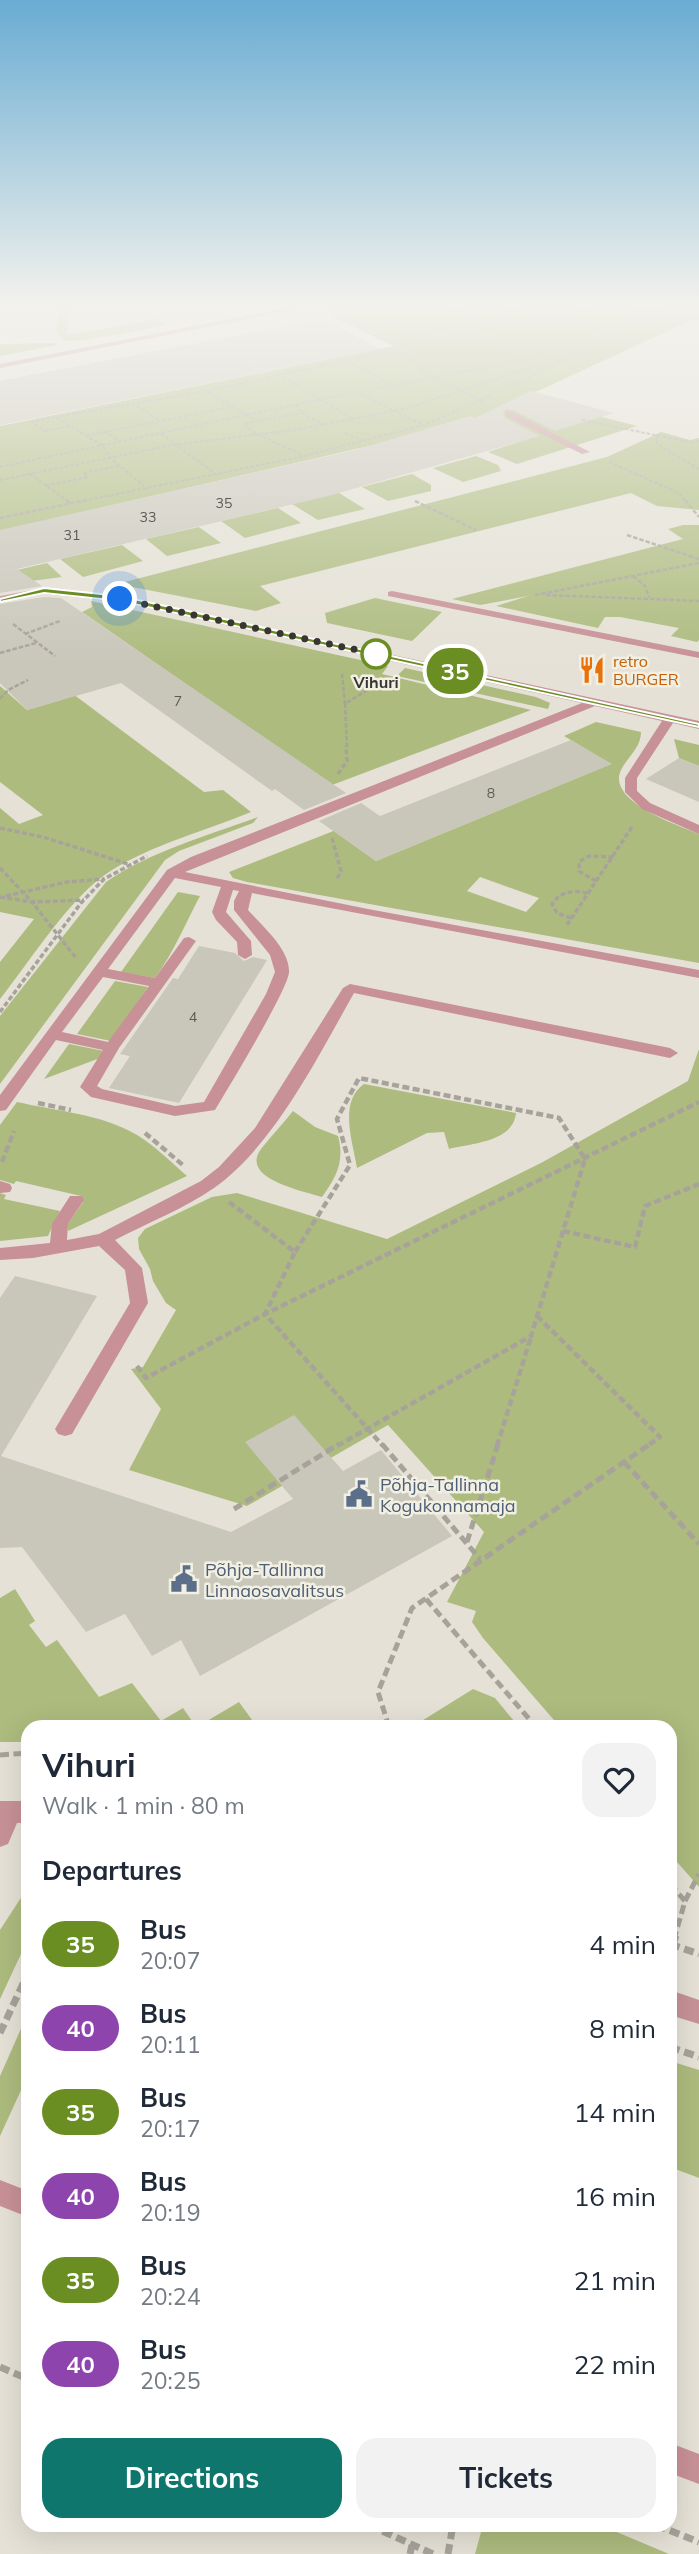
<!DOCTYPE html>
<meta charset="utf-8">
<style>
:root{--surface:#fff;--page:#f2f2f3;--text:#1f2937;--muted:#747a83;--accent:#0f766e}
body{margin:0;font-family:Mulish,sans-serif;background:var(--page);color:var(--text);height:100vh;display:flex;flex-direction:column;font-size:26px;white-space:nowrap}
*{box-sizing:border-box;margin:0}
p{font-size:23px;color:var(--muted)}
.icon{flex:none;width:38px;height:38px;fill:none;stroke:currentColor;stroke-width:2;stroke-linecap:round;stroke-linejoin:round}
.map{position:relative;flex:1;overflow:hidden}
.drawer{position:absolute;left:21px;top:1720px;width:656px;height:812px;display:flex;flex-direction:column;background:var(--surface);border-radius:21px;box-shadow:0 7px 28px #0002}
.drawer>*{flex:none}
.badge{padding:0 14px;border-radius:23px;font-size:24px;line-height:46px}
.you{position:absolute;width:35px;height:35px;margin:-18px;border:5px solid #fff;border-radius:50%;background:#1a73e8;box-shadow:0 0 0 10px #1a73e833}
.map>.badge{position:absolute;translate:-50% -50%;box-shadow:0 0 0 4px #fff}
h2{padding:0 21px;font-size:26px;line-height:63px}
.round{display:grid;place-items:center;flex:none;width:74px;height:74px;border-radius:21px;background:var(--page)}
.overview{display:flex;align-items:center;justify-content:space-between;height:119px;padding:0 21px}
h1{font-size:33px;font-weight:700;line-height:52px}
.action{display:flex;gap:14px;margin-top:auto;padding:14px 21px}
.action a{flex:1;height:80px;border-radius:21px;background:var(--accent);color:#fff;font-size:28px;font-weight:700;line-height:80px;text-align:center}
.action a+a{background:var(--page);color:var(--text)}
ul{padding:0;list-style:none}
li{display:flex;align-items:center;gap:21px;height:84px;padding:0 21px}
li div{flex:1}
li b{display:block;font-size:26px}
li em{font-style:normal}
li .badge{min-width:77px;font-weight:700;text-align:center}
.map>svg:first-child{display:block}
.built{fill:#dbd6c3}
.green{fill:#adbb7e;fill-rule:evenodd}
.building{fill:#c9c6ba}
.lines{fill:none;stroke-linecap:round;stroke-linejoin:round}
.path-far5{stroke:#a7a39b;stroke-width:2;stroke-dasharray:3.5 2;stroke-linecap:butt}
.path-far4{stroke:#a7a39b;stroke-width:2.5;stroke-dasharray:4.5 2;stroke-linecap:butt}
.path-far3{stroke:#a7a39b;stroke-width:3.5;stroke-dasharray:5 2.5;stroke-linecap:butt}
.path-far2{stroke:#a7a39b;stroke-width:4.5;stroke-dasharray:7 3.5;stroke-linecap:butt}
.path-far1{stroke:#a7a39b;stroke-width:5;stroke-dasharray:9 4.5;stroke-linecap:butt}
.path{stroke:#a7a39b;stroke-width:7;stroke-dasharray:10 5;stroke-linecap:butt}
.minor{fill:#c79197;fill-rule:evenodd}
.line{fill:#6b8e23;stroke:#fff;stroke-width:2}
.walk{stroke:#383632;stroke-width:7;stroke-dasharray:0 12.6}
.stop-dot{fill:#fff;stroke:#6b8e23;stroke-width:3.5}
.labels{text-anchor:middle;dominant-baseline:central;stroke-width:5;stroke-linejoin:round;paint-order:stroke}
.number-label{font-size:14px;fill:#5c5a54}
.far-food-label{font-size:16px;fill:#c56008;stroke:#f2efe3;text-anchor:start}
.far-stop-label{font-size:16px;font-weight:bold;fill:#383632;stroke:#f2efe3}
.service-label{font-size:18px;fill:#4e5e75;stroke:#f2efe3;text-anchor:start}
</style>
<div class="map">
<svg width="699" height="2554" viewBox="0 0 699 2554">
<rect width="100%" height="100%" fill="#e5e1d6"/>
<!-- built -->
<polygon class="built" points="0,306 172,306 146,312 157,319 49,338 0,337"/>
<!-- green -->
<g class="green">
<polygon points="59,306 69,306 67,335 157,319 168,325 85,340 65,341 56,331"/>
<polygon points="332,306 699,306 699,320 694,319 540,390 520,396 637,426 517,464 488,452 525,440 382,443 0,531 0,426 394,346 325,312 323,308"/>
<polygon points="54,343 57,345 0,356 0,344"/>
<polygon points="661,432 690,440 699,438 699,510 657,506 631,493 260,586 281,603 256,611 117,584 607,457"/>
<polygon points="476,456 498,465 501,471 463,482 433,468"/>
<polygon points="412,474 431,485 431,491 388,501 362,487"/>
<polygon points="339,493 365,509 318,520 292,504"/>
<polygon points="278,508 301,523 245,538 221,521"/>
<polygon points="683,525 699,525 699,640 697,642 671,636 679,628 620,617 605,617 598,628 496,606 528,596 480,605 452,599 683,539 668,529"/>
<polygon points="199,527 221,543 167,556 146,539"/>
<polygon points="122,545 143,561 83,577 60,559"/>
<polygon points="47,563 62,577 0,585 0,574"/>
<polygon points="375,598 442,612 412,641 327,623 325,613"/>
<polygon points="91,601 388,666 382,674 531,710 332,785 82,612 92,607"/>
<polygon points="405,668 536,697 550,703 548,709 397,676"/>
<path d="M0,686L27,710L61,700L69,691L204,792L223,790L251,812C207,830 152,845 112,870C71,895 31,960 0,999V962L34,919L0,912V808L19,824L43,815L0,782Z"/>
<path d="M596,722L641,732C641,748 628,756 621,770C606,801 677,825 699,834V963L247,882L233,878L229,872L364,819L338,834L376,861L611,764L564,736ZM480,877L539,898L526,912L467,891Z"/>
<polygon points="674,739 699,745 699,766 679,758"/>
<path d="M258,817L253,823L179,851L165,860L0,1084V1016L106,882C151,851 207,836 258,817Z"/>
<path d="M178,892L200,896C185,924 174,952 155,978L121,972Z"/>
<polygon points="115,981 148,987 111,1041 77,1034"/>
<polygon points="69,1044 104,1051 100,1058 44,1079"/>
<polygon points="699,1049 699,1887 670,1854 670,1727 560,1727 483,1638 472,1622 476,1611 447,1602 484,1532 388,1425 247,1506 129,1470 161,1409 131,1369 143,1367 176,1310 166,1303 153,1281 150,1269 139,1249 138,1238 145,1229 212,1197 237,1193 387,1239 541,1163 688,1081"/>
<path d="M364,1084L516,1113C513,1142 473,1143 449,1149L444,1132L427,1133L357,1168C353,1142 338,1102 364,1084Z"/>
<path d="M17,1102C56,1111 102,1114 137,1135C155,1146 171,1162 187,1176L68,1231V1224L83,1202L81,1196L16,1181L14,1184L0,1180V1125Z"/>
<path d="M293,1111L315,1127L338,1136C345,1162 336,1177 322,1197C304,1191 239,1179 261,1149C271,1136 283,1124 293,1111Z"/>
<polygon points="0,1193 6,1195 4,1199 60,1211 48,1236 0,1241"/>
<polygon points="15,1589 35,1621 29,1625 46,1647 57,1640 99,1697 132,1683 161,1721 183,1708 196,1727 28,1727 28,1742 0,1742 0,1598"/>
<polygon points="473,1689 495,1698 519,1727 412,1727"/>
<polygon points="239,1702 257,1727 197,1727"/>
<polygon points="28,1887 28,1939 0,1999 0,1930"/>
<polygon points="28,2013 28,2075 0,2136 0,2076"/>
<polygon points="670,2061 699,2070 699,2178 670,2167"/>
<polygon points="483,2525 600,2525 669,2554 475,2554"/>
</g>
<!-- building -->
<g class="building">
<polygon points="324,319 379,349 0,425 0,381"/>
<polygon points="531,391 614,413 555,431 513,410 506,409 503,412 505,418 540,436 328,496 17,569 42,586 0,593 0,530 355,450 470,416 475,418"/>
<polygon points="44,597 61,598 346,793 304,810 275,789 272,791 121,683 27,710 0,683 0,604"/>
<polygon points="571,740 612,764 376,861 319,821 361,803 380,816"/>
<polygon points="679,758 699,766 699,802 646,779"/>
<polygon points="199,946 235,953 244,961 253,957 267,960 179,1103 109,1088 130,1056 120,1054 173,978 178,979"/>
<polygon points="15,1276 97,1296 1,1456 231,1532 293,1499 245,1442 294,1415 343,1471 381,1450 452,1536 200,1676 181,1640 152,1656 125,1614 86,1632 22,1547 0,1548 0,1298"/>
</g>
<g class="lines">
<!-- path-far5 -->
<g class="path-far5">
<polyline points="447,306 479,322"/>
<polyline points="565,315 613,336"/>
<polyline points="333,316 396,346 425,373 482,401"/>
<polyline points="644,322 699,316"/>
<polyline points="397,345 408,336 506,317 528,306"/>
<polyline points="348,361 392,385"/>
<polyline points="519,361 472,333 603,306"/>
<polyline points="283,377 353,419"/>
<polyline points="508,388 668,306"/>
<polyline points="207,391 385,352 397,347 472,333"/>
<polyline points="359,393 423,425"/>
<polyline points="132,403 160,421"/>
<polyline points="295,405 302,413 324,425"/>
<polyline points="56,417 206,391 257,421 244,424 256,434 303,455"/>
<polyline points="582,420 689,442 699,441"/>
<polyline points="257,421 302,413"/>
<polyline points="69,426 45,431 32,422 56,417 103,446 109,457 144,486"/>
<polyline points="345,433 362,440"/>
<polyline points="161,434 217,475"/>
<polyline points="657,435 657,444 699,469"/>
<polyline points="86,436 105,432"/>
<polyline points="121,442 105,432 231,407"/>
<polyline points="609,462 679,493 686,502"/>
<polyline points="0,467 331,397 520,361 584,338 642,306"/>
<polyline points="30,474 69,502"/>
<polyline points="0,480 173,445 295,430 404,409 540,365 657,306"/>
<polyline points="46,486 88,477 83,473 118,466"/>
<polyline points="78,502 304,456 424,425 490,396"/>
</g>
<!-- path-far4 -->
<g class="path-far4">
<polyline points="66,500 70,503"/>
<polyline points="685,500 699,517"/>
<polyline points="415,501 476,530"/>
<polyline points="0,518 87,500"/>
<polyline points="627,535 699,559"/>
<polyline points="633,576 645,586 649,597"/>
<polyline points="535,595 699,563"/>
<polyline points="546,595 699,601"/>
<polyline points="13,624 55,656"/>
<polyline points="25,634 60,621"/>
<polyline points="0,653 36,643"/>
<polyline points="342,674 345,704"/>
<polyline points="0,699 8,690 28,680"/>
<polyline points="347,747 345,704 380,682"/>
</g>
<!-- path-far3 -->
<g class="path-far3">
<polyline points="338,774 347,761 346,746"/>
<polyline points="0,828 43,837 128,864"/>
<polyline points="332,838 341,871 337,879"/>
<polyline points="0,868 32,902 84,900"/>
<polyline points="596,881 579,871 579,862 589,856 613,857"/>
<polyline points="6,896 67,882 104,879"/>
<polyline points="0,897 32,902 76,958"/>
<path d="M571,918L557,913L552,904C561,891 573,890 587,893"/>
<polyline points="567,925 632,827"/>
<polyline points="0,1012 81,903 104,879 147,856"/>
</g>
<!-- path-far2 -->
<g class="path-far2">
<polyline points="38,1103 71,1110"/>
<polyline points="145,1133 184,1166"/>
<polyline points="2,1162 14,1131"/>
<polyline points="229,1202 295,1252 265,1314 383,1446"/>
<polyline points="563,1231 635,1247 645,1206 699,1184"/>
<polyline points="295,1252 350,1165 337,1119 359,1078 559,1118 585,1159 531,1336 337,1446"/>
<polyline points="537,1316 660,1437 647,1446"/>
<polyline points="137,1366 146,1378 265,1314 699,1102"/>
<polyline points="497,1446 531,1337"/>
</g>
<!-- path-far1 -->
<g class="path-far1">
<polyline points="382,1444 480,1559"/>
<polyline points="624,1462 699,1544"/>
<polyline points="234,1509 339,1444"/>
<polyline points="467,1542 498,1444"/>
<polyline points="426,1599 536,1727"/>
<polyline points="389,1727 378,1692 412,1608 650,1444"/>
<polyline points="0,1755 28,1753"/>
<polyline points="670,1884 685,1901 675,1936"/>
<polyline points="685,1901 699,1874"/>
</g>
<!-- path -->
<g class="path">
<polyline points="670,1944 699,1954"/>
<polyline points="673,1945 676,1935"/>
<polyline points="0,2033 28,1973"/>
<polyline points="670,2047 699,2057"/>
<polyline points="0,2367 28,2379"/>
<polyline points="369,2525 433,2554"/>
<polyline points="656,2525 699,2542"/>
<polyline points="410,2554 412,2545"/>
<polyline points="448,2554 453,2525"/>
</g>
<!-- minor -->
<g class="minor">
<polygon points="297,306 314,306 0,368 0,364"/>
<polygon points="506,412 512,412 590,452 582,454 506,416"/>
<path d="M44,588L120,596L699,721V729L673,723L637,778V791L650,803L699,825V834L642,809L625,792V778L662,721L595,706L185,872L368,909L699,970V978L252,893L248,910C261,925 290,949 289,972C289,988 227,1090 215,1110L175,1116L91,1097L80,1087L103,1050L56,1040L6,1110L0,1111V1095L167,870L191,857L582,703L120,602L44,594L0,602V596ZM175,878L221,887L212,912L216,920L237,942L238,955L245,959L252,955L251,941L226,912L233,890L239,891L234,901V910L270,955L275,972L266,994L204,1102L175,1106L102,1089L97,1086L119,1048L196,941L189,937L184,938L155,978L108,969ZM103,977L149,986L108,1042L62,1032Z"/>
<polygon points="392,591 699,652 699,658 388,596 388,592"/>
<path d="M350,984L670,1048L678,1053L670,1058L354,993C319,1055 273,1147 214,1188C184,1209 147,1223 115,1240L142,1268L148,1303L72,1434L65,1436L58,1434L55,1429L58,1424L130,1303L125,1270L99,1246L33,1258L0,1260V1248L50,1243L52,1224L70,1196H82L84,1200L68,1224L67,1240L99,1234L201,1181L219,1167L255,1128L343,988Z"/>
<polygon points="0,1181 10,1184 12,1188 10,1192 0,1193"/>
<polygon points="0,1801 28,1801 28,1823 17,1823 8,1844 0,1847"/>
<polygon points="670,1990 699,2000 699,2024 670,2015"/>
<polygon points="0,2180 28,2191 28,2217 0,2206"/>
<polygon points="670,2443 699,2454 699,2484 670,2473"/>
</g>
</g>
<!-- sky -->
<linearGradient id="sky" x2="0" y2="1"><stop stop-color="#69acd3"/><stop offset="0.46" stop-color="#f3f2ed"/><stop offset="1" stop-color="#f3f2ed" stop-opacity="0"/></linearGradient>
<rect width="699" height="664" fill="url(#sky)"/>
<!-- line -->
<polygon class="line" points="44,588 120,596 699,724 699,727 120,601 44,593 0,602 0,599"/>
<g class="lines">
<!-- walk -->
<polyline class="walk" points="120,599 385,656 376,654"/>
</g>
<!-- icons -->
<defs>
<symbol id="restaurant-bare" viewBox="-9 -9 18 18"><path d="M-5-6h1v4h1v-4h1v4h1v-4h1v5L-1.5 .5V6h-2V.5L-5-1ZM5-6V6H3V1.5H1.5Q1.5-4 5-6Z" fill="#e8710a" stroke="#f2efe3" stroke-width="2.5" paint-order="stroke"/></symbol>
<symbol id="civic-bare" viewBox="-9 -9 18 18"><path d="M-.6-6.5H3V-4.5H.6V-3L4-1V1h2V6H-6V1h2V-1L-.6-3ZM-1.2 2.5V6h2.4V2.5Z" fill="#5c6f8a" stroke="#f2efe3" stroke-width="2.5" paint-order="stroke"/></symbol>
</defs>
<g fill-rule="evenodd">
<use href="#restaurant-bare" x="573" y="651" width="38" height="38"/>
<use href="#civic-bare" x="340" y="1475" width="38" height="38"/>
<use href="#civic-bare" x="165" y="1560" width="38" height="38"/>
</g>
<!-- markers -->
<circle class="stop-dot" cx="376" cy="654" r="14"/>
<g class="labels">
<!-- number labels -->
<g class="number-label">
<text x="224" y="503">35</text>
<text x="148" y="517">33</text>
<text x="72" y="535">31</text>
<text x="178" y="701">7</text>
<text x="491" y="793">8</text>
<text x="193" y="1017">4</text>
</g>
<!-- far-food labels -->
<g class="far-food-label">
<text x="613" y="661">retro<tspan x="613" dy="18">BURGER</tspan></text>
</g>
<!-- far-stop labels -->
<g class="far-stop-label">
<text x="376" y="682">Vihuri</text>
</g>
<!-- service labels -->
<g class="service-label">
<text x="380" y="1484">Põhja-Tallinna<tspan x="380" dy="21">Kogukonnamaja</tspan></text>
<text x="205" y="1569">Põhja-Tallinna<tspan x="205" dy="21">Linnaosavalitsus</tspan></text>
</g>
</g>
</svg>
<div class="you" style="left:120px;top:599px"></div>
<b class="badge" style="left:455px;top:671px;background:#6b8e23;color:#fff">35</b>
<section class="drawer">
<div class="overview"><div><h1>Vihuri</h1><p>Walk · 1 min · 80 m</p></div><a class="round"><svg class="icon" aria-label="heart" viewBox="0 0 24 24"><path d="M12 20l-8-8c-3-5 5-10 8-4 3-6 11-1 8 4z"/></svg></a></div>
<h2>Departures</h2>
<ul>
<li><span class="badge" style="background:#6b8e23;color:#fff">35</span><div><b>Bus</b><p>20:07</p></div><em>4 min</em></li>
<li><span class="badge" style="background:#8e44ad;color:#fff">40</span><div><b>Bus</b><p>20:11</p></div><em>8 min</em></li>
<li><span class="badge" style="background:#6b8e23;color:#fff">35</span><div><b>Bus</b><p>20:17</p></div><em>14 min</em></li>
<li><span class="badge" style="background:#8e44ad;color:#fff">40</span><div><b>Bus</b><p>20:19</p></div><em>16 min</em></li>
<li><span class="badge" style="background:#6b8e23;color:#fff">35</span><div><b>Bus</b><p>20:24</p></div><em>21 min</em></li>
<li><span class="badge" style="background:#8e44ad;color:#fff">40</span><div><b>Bus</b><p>20:25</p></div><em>22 min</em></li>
</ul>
<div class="action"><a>Directions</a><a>Tickets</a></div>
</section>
</div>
